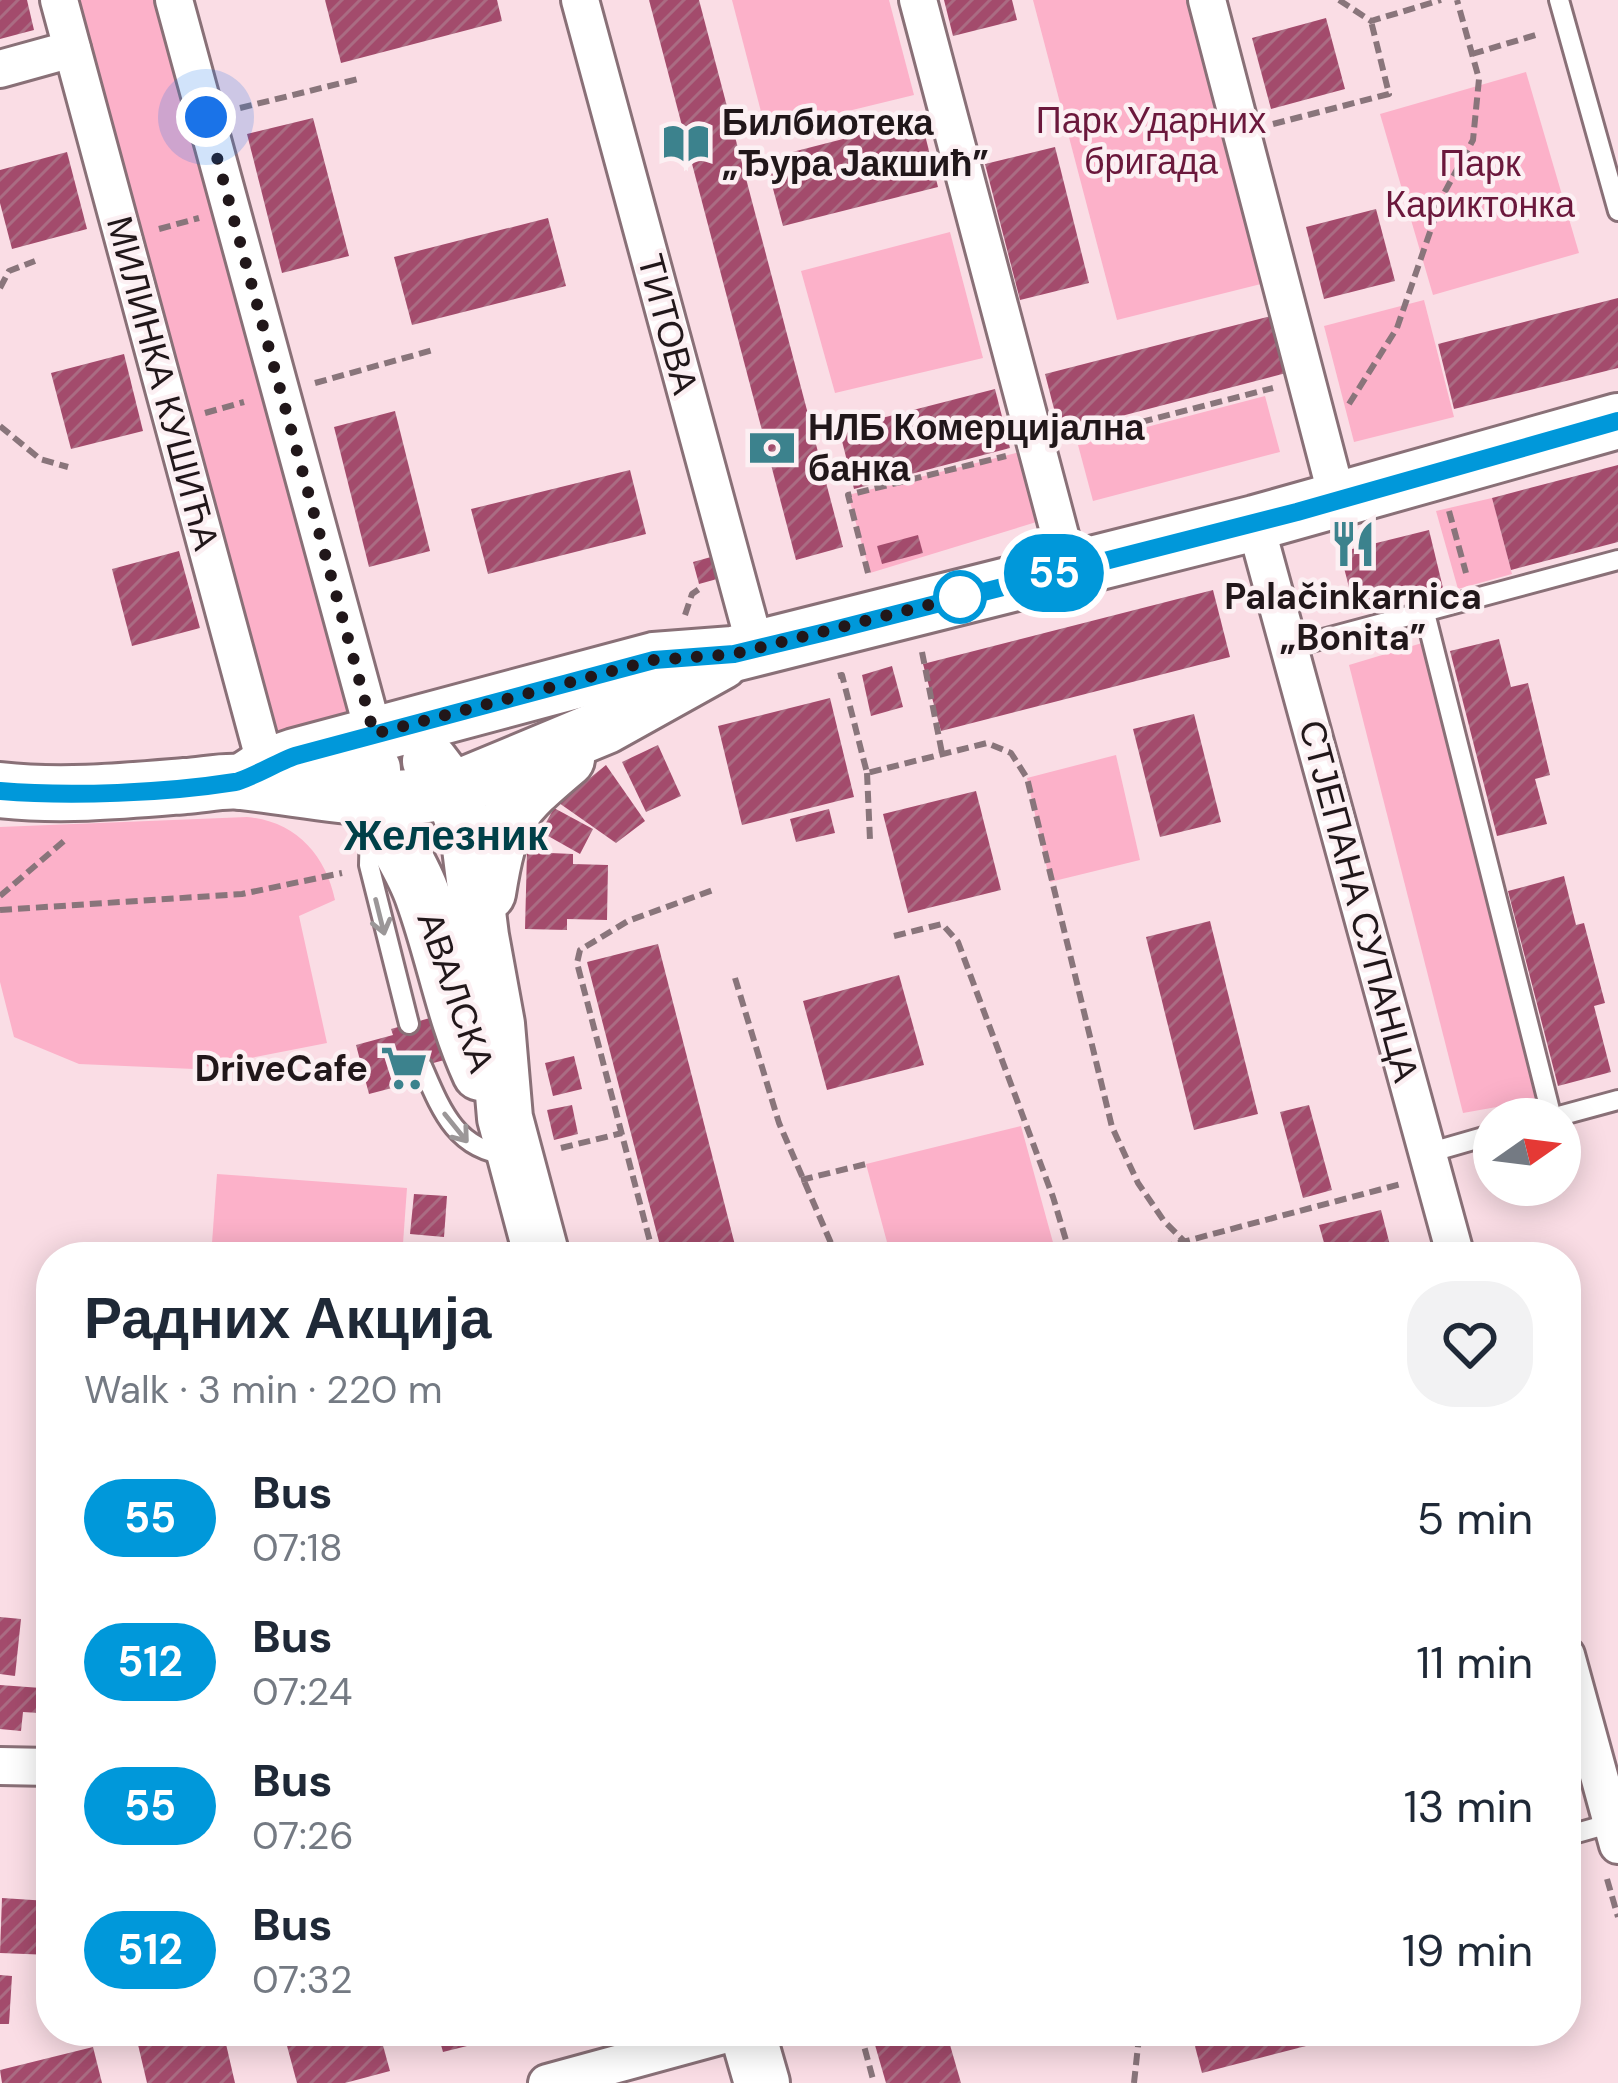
<!DOCTYPE html>
<meta charset="utf-8">
<style>
:root{--surface:#fff;--page:#f2f2f3;--text:#1f2937;--muted:#747a83}
body{margin:0;font-family:"DM Sans",sans-serif;background:var(--page);color:var(--text);height:100vh;display:flex;flex-direction:column;font-size:45px;white-space:nowrap}
*{box-sizing:border-box;margin:0}
p{font-size:39px;color:var(--muted)}
.icon{flex:none;width:66px;height:66px;fill:none;stroke:currentColor;stroke-width:2;stroke-linecap:round;stroke-linejoin:round}
.map{position:relative;flex:1;overflow:hidden}
.sheet{position:absolute;left:36px;top:1242px;width:1545px;height:804px;display:flex;flex-direction:column;background:var(--surface);border-radius:48px;box-shadow:0 6px 30px #0003}
.sheet>*{flex:none}
.badge{padding:0 24px;border-radius:39px;font-size:42px;line-height:78px}
.needle{width:78px;rotate:76deg}
.buttons{position:absolute;left:1473px;top:1098px;display:grid;gap:24px}
.buttons a{display:grid;place-items:center;width:108px;height:108px;border-radius:50%;background:var(--surface);box-shadow:0 6px 30px #0003;font-size:60px}
.you{position:absolute;width:60px;height:60px;margin:-30px;border:9px solid #fff;border-radius:50%;background:#1a73e8;box-shadow:0 0 0 18px #1a73e833}
.map>.badge{position:absolute;translate:-50% -50%;box-shadow:0 0 0 6px #fff}
.round{display:grid;place-items:center;flex:none;width:126px;height:126px;border-radius:48px;background:var(--page)}
.overview{display:flex;align-items:center;justify-content:space-between;height:204px;padding:0 48px}
h1{font-size:57px;font-weight:600;line-height:90px}
ul{padding:0;list-style:none}
li{display:flex;align-items:center;gap:36px;height:144px;padding:0 48px}
li div{flex:1}
li b{display:block;font-size:45px}
li em{font-style:normal}
li .badge{min-width:132px;font-weight:700;text-align:center}
.map>svg:first-child{display:block}
.green{fill:#fcb1c9}
.building{fill:url(#building-hatch)}
.lines{fill:none;stroke-linecap:round;stroke-linejoin:round}
.service-casing{stroke:#897077;stroke-width:24}
.minor-casing{stroke:#897077;stroke-width:42}
.secondary-casing{stroke:#897077;stroke-width:60}
.path{stroke:#89757b;stroke-width:6;stroke-dasharray:12 6;stroke-linecap:butt}
.service{stroke:#fff;stroke-width:18}
.minor{stroke:#fff;stroke-width:36}
.secondary{stroke:#fff;stroke-width:54}
.oneway{stroke:#9b9798}
.line-casing{stroke:#fff;stroke-width:27}
.line{stroke:#0098da;stroke-width:18}
.walk{stroke:#21171a;stroke-width:12;stroke-dasharray:0 21.6}
.stop-dot{fill:#fff;stroke:#0098da;stroke-width:6}
.labels{text-anchor:middle;dominant-baseline:central;stroke-width:9;stroke-linejoin:round;paint-order:stroke}
.park-label{font-size:36px;fill:#6b183c;stroke:#fcf0f3}
.poi-label{font-size:36px;font-weight:bold;fill:#21171a;stroke:#fcf0f3;text-anchor:start}
.street-label{font-size:36px;fill:#21171a;stroke:#fcf0f3}
.quarter-label{font-size:42px;font-weight:bold;fill:#004048;stroke:#fcf0f3}
</style>
<div class="map">
<svg width="1618" height="2083" viewBox="0 0 1618 2083">
<defs>
<pattern id="building-hatch" width="6" height="6" patternUnits="userSpaceOnUse" patternTransform="scale(3)"><rect width="6" height="6" fill="#a34b6c"/><path d="M-1 1l2-2M0 6l6-6M5 7l2-2" fill="none" stroke="#aa6c83"/></pattern>
</defs>
<rect width="100%" height="100%" fill="#fadde5"/>
<!-- green -->
<g class="green">
<polygon points="70,0 161,0 355,709 269,735"/>
<polygon points="732,0 889,0 914,95 766,131"/>
<polygon points="1033,0 1195,0 1269,282 1117,320"/>
<polygon points="1526,72 1579,253 1433,295 1380,114"/>
<polygon points="950,232 983,358 835,393 801,271"/>
<polygon points="1424,300 1454,417 1354,442 1324,326"/>
<polygon points="1265,396 1280,452 1093,501 1078,445"/>
<polygon points="1036,448 1056,516 870,573 848,495"/>
<polygon points="1492,498 1512,574 1458,589 1436,511"/>
<polygon points="1432,640 1547,1098 1463,1113 1349,665"/>
<polygon points="1116,755 1140,860 1050,882 1027,778"/>
<path d="M247,817C295,821 326,855 335,900L299,916L327,1043L194,1069L79,1064L14,1037L0,982V827Z"/>
<polygon points="1021,1126 1057,1257 891,1257 866,1164"/>
<polygon points="217,1174 407,1188 402,1257 211,1257"/>
</g>
<!-- building -->
<g class="building">
<polygon points="0,0 27,0 34,30 0,39"/>
<polygon points="325,0 497,0 502,21 341,63"/>
<polygon points="649,0 699,0 843,547 796,560"/>
<polygon points="944,0 1012,0 1017,20 953,36"/>
<polygon points="1326,18 1345,89 1271,109 1252,38"/>
<polygon points="313,118 349,256 282,273 247,134"/>
<polygon points="921,119 938,187 783,226 765,159"/>
<polygon points="1055,147 1089,283 1020,300 985,164"/>
<polygon points="67,152 87,229 12,249 0,203 0,170"/>
<polygon points="1376,209 1395,281 1324,299 1306,227"/>
<polygon points="548,218 566,286 412,325 394,257"/>
<polygon points="1618,298 1618,368 1454,409 1438,344"/>
<polygon points="1275,315 1290,372 1060,432 1045,374"/>
<polygon points="124,354 143,431 71,449 51,373"/>
<polygon points="995,389 1010,448 854,489 839,429"/>
<polygon points="395,411 430,551 369,567 334,427"/>
<polygon points="1618,465 1618,542 1511,570 1492,498"/>
<polygon points="630,470 646,534 488,574 471,509"/>
<polygon points="1429,530 1443,588 1355,611 1340,552"/>
<polygon points="918,535 923,553 882,564 877,546"/>
<polygon points="179,551 200,628 132,646 112,569"/>
<polygon points="711,557 717,579 699,584 693,562"/>
<polygon points="1213,590 1230,657 941,731 923,664"/>
<polygon points="1499,639 1511,687 1528,683 1550,775 1535,779 1547,824 1497,836 1450,651"/>
<polygon points="892,666 903,707 871,716 862,675"/>
<polygon points="830,698 854,797 742,825 718,726"/>
<polygon points="1194,714 1221,822 1160,837 1133,729"/>
<polygon points="658,745 681,796 646,812 622,762"/>
<polygon points="606,765 645,821 616,843 559,803"/>
<polygon points="976,791 1001,890 908,913 883,814"/>
<polygon points="554,808 593,829 580,854 541,832"/>
<polygon points="829,809 835,833 796,842 790,819"/>
<polygon points="527,852 573,854 573,864 608,865 607,920 567,919 567,930 525,929"/>
<polygon points="1564,876 1576,925 1584,923 1605,1003 1594,1006 1611,1072 1558,1086 1508,891"/>
<polygon points="1210,921 1258,1114 1194,1130 1146,937"/>
<polygon points="658,944 687,1057 738,1257 663,1257 645,1188 587,962"/>
<polygon points="899,975 924,1065 827,1090 803,1001"/>
<polygon points="451,1012 463,1055 411,1069 415,1082 369,1094 356,1045 393,1035 391,1029"/>
<polygon points="574,1056 582,1089 553,1096 545,1063"/>
<polygon points="572,1105 578,1134 554,1140 547,1110"/>
<polygon points="1309,1105 1332,1190 1303,1198 1280,1112"/>
<polygon points="414,1194 447,1196 444,1237 410,1234"/>
<polygon points="1381,1210 1393,1257 1328,1257 1319,1225"/>
<polygon points="409,1242 445,1246 444,1257 408,1257"/>
<polygon points="0,1617 21,1619 15,1676 0,1674"/>
<polygon points="0,1685 41,1688 39,1713 23,1712 21,1731 0,1729"/>
<polygon points="2,1898 48,1901 51,1955 0,1953"/>
<polygon points="0,1975 12,1976 9,2024 0,2024"/>
<polygon points="159,2031 223,2031 235,2083 147,2083 136,2036"/>
<polygon points="283,2031 379,2031 390,2071 345,2083 297,2083"/>
<polygon points="437,2031 519,2031 519,2033 443,2052"/>
<polygon points="871,2031 946,2031 961,2083 886,2083"/>
<polygon points="1191,2031 1302,2031 1306,2046 1202,2073"/>
<polygon points="1518,2031 1552,2031 1554,2038 1521,2046"/>
<polygon points="93,2047 102,2083 2,2083 0,2070"/>
</g>
<g class="lines">
<defs>
<g id="service">
<polyline points="1559,0 1618,211"/>
<polyline points="1425,613 1552,1118"/>
<polyline points="1289,648 1618,560"/>
<polyline points="370,826 369,865 409,1024"/>
<path d="M422,1066C441,1110 456,1150 508,1155"/>
<polyline points="1548,1119 1618,1100"/>
<polyline points="1428,1153 1494,1134"/>
<polyline points="1566,1836 1612,1823"/>
</g>
<g id="minor">
<polyline points="59,0 266,766"/>
<polyline points="174,0 374,734"/>
<polyline points="580,0 756,649"/>
<polyline points="918,0 1069,569"/>
<polyline points="1207,0 1338,501"/>
<polyline points="0,69 72,49"/>
<polyline points="1255,523 1456,1257"/>
<polyline points="1566,1655 1618,1845"/>
<polyline points="0,1766 51,1767"/>
<polyline points="547,2083 738,2031"/>
</g>
<g id="secondary">
<polyline points="430,761 452,790 469,840 481,936 497,1024 505,1118 542,1257"/>
<path d="M373,769C372,818 408,852 423,897C444,955 454,1017 480,1073"/>
<polyline points="242,782 266,766 295,756 654,660 733,654 1255,523 1618,421"/>
<path d="M0,790C61,797 124,791 185,786C203,785 223,780 241,782C312,789 382,809 452,790L606,726L721,662"/>
<path d="M488,893C500,817 510,807 567,759"/>
<polyline points="747,2031 762,2083"/>
</g>
</defs>
<!-- service casing -->
<use href="#service" class="service-casing"/>
<!-- minor casing -->
<use href="#minor" class="minor-casing"/>
<!-- secondary casing -->
<use href="#secondary" class="secondary-casing"/>
<!-- path -->
<g class="path">
<polyline points="1339,0 1371,21 1441,0"/>
<polyline points="1472,54 1539,34"/>
<polyline points="240,108 358,79"/>
<polyline points="1273,124 1389,94 1371,21"/>
<polyline points="159,229 199,218"/>
<polyline points="0,288 9,271 35,261"/>
<polyline points="315,383 433,350"/>
<polyline points="1349,404 1397,328 1442,197 1473,140 1479,79 1457,0"/>
<polyline points="205,413 244,402"/>
<polyline points="0,426 40,459 68,467"/>
<polyline points="1071,440 1273,388"/>
<polyline points="1449,511 1466,573"/>
<polyline points="868,573 848,495 1006,456"/>
<polyline points="685,615 692,594 702,587"/>
<polyline points="922,652 942,753"/>
<polyline points="838,676 842,675 867,773 987,743 1011,753 1027,778 1112,1127 1138,1183 1164,1221 1184,1241 1191,1257"/>
<polyline points="867,773 870,840"/>
<polyline points="0,896 65,840"/>
<polyline points="0,910 242,894 342,873"/>
<polyline points="894,936 942,924 958,942 1053,1197 1071,1257"/>
<polyline points="735,978 779,1123 837,1257"/>
<polyline points="561,1148 622,1133"/>
<polyline points="801,1180 866,1164"/>
<polyline points="654,1257 577,963 580,950 628,921 713,890"/>
<polyline points="1126,1257 1401,1184"/>
<polyline points="1607,1879 1618,1917"/>
<polyline points="860,2031 874,2083"/>
<polyline points="1134,2083 1138,2046 1144,2031"/>
</g>
<!-- service -->
<use href="#service" class="service"/>
<!-- minor -->
<use href="#minor" class="minor"/>
<!-- secondary -->
<use href="#secondary" class="secondary"/>
</g>
<!-- one-way arrows -->
<defs><path id="oneway-shaft" d="M-6 0H5M1.5-3L5.5 0L1.5 3" fill="none" stroke-width="1.6" stroke-linecap="round" stroke-linejoin="round" transform="scale(3)"/></defs>
<g class="oneway">
<use href="#oneway-shaft" transform="translate(380 917) rotate(76)"/>
<use href="#oneway-shaft" transform="translate(456 1128) rotate(51)"/>
</g>
<g class="lines">
<defs>
<path id="line" d="M0,791C70,797 166,793 235,782C247,780 278,762 295,756L654,660L734,654L830,631L1297,512L1618,421"/>
</defs>
<!-- line casing -->
<use href="#line" class="line-casing"/>
<!-- line -->
<use href="#line" class="line"/>
<!-- walk -->
<polyline class="walk" points="206,117 374,734 654,660 734,654 960,597"/>
</g>
<!-- icons -->
<defs>
<symbol id="library-bare" viewBox="-9 -9 18 18"><path d="M-6-4Q-3-5.5-.7-3.5V5Q-3 3-6 4ZM6-4Q3-5.5 .7-3.5V5Q3 3 6 4Z" fill="#3c828d" stroke="#fcf0f3" stroke-width="2.5" paint-order="stroke"/></symbol>
<symbol id="bank-bare" viewBox="-9 -9 18 18"><path d="M-6-4H6V4H-6ZM0-2.3a2.3 2.3 0 1 0 0 4.6a2.3 2.3 0 1 0 0-4.6Z" fill="#3c828d" stroke="#fcf0f3" stroke-width="2.5" paint-order="stroke"/></symbol>
<symbol id="restaurant-bare" viewBox="-9 -9 18 18"><path d="M-5-6h1v4h1v-4h1v4h1v-4h1v5L-1.5 .5V6h-2V.5L-5-1ZM5-6V6H3V1.5H1.5Q1.5-4 5-6Z" fill="#3c828d" stroke="#fcf0f3" stroke-width="2.5" paint-order="stroke"/></symbol>
<symbol id="supermarket-bare" viewBox="-9 -9 18 18"><path d="M-6-5.5h2.5l.6 2H6L4.5 2H-2.5L-4.4-4H-6ZM-1.5 3.2a1.3 1.3 0 1 0 .1 0ZM3 3.2a1.3 1.3 0 1 0 .1 0Z" fill="#3c828d" stroke="#fcf0f3" stroke-width="2.5" paint-order="stroke"/></symbol>
</defs>
<g fill-rule="evenodd">
<use href="#library-bare" x="653" y="110" width="66" height="66"/>
<use href="#bank-bare" x="739" y="415" width="66" height="66"/>
<use href="#restaurant-bare" x="1320" y="511" width="66" height="66"/>
<use href="#supermarket-bare" x="371" y="1035" width="66" height="66"/>
</g>
<!-- markers -->
<circle class="stop-dot" cx="960" cy="597" r="24"/>
<g class="labels">
<!-- park labels -->
<g class="park-label">
<text x="1151" y="120">Парк Ударних<tspan x="1151" dy="41">бригада</tspan></text>
<text x="1480" y="163">Парк<tspan x="1480" dy="41">Кариктонка</tspan></text>
</g>
<!-- poi labels -->
<g class="poi-label">
<text x="722" y="122">Билбиотека<tspan x="722" dy="41">„Ђура Јакшић”</tspan></text>
<text x="808" y="427">НЛБ Комерцијална<tspan x="808" dy="41">банка</tspan></text>
<text x="1353" y="596" text-anchor="middle">Palačinkarnica<tspan x="1353" dy="41">„Bonita”</tspan></text>
<text x="368" y="1068" text-anchor="end">DriveCafe</text>
</g>
<!-- street labels -->
<g class="street-label">
<text transform="translate(668 324) rotate(75)">ТИТОВА</text>
<text transform="translate(163 383) rotate(75)">МИЛИНКА КУШИЋА</text>
<text transform="translate(1359 901) rotate(75)">СТЈЕПАНА СУПАНЦА</text>
<text transform="translate(456 992) rotate(71)">АВАЛСКА</text>
</g>
<!-- quarter labels -->
<g class="quarter-label">
<text x="446" y="835">Железник</text>
</g>
</g>
</svg>
<div class="buttons">
<a><svg class="needle" viewBox="-14 -14 28 28"><path d="M0-13l5 13h-10z" fill="#e53935"/><path d="M0 13l5-13h-10z" fill="#747a83"/></svg></a>
</div>
<div class="you" style="left:206px;top:117px"></div>
<b class="badge" style="left:1054px;top:573px;background:#0098da;color:#fff">55</b>
<section class="sheet">
<div class="overview"><div><h1>Радних Акција</h1><p>Walk · 3 min · 220 m</p></div><a class="round"><svg class="icon" aria-label="heart" viewBox="0 0 24 24"><path d="M12 20l-8-8c-3-5 5-10 8-4 3-6 11-1 8 4z"/></svg></a></div>
<ul>
<li><span class="badge" style="background:#0098da;color:#fff">55</span><div><b>Bus</b><p>07:18</p></div><em>5 min</em></li>
<li><span class="badge" style="background:#0098da;color:#fff">512</span><div><b>Bus</b><p>07:24</p></div><em>11 min</em></li>
<li><span class="badge" style="background:#0098da;color:#fff">55</span><div><b>Bus</b><p>07:26</p></div><em>13 min</em></li>
<li><span class="badge" style="background:#0098da;color:#fff">512</span><div><b>Bus</b><p>07:32</p></div><em>19 min</em></li>
</ul>
</section>
</div>
